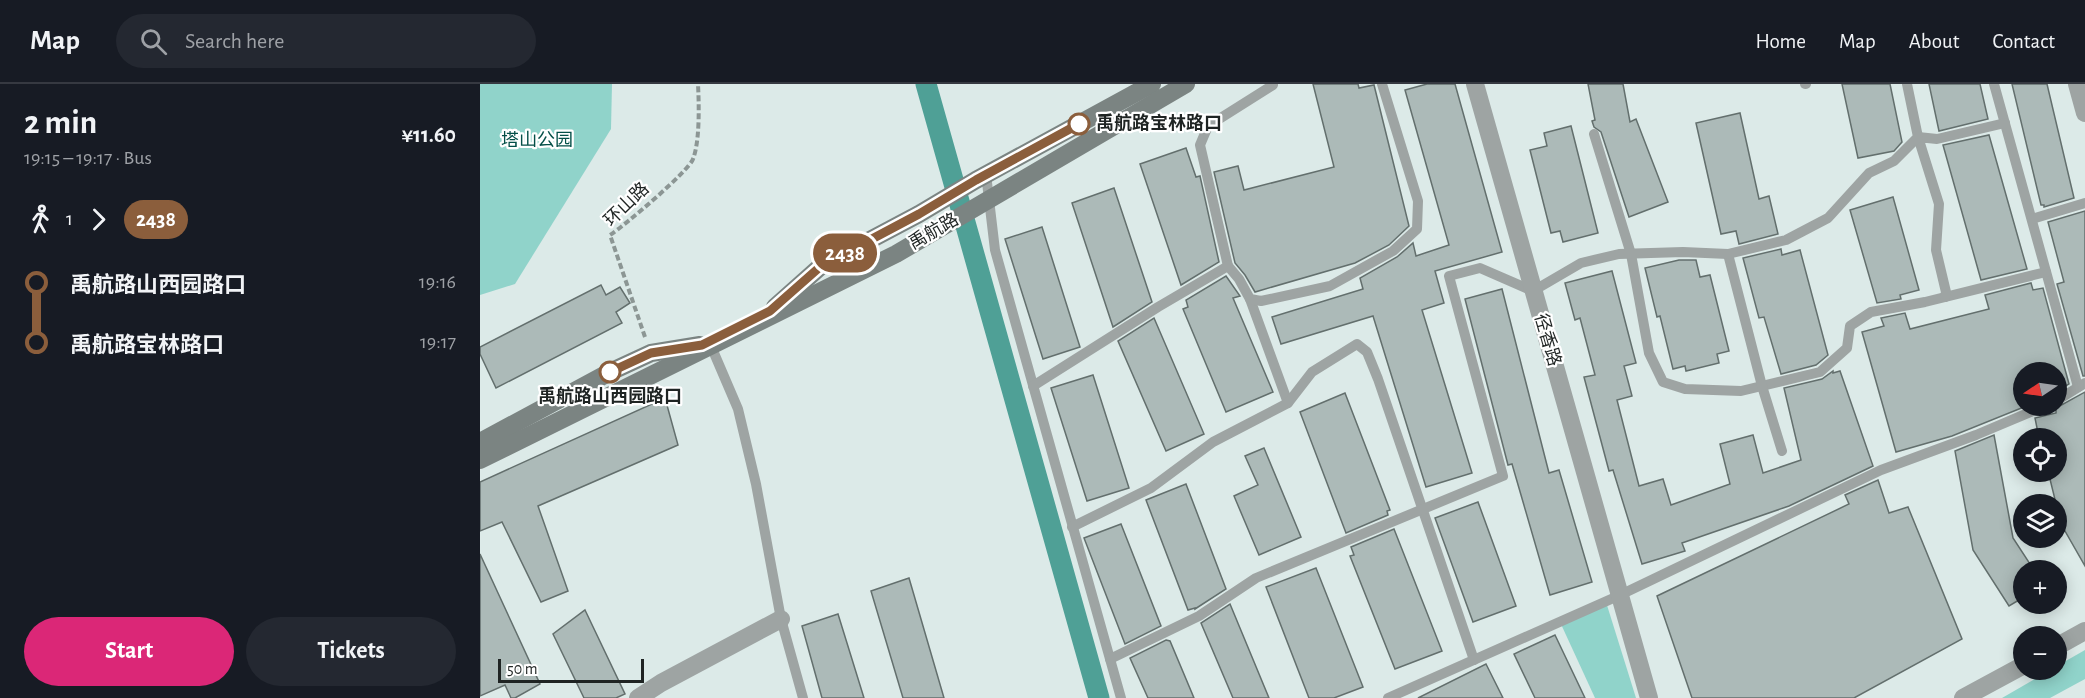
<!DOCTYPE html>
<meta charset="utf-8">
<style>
:root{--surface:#171b24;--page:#242831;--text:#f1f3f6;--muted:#9ea1a6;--line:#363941;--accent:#db2777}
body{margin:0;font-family:"Alegreya Sans","Noto Sans SC",sans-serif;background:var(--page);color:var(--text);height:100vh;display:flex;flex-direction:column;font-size:22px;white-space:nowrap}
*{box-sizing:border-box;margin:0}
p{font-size:20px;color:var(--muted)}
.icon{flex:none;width:33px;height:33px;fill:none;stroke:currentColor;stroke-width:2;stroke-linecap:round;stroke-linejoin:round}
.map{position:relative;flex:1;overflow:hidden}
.sheet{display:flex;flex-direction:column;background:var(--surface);width:480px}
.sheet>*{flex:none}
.badge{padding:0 12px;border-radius:20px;font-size:21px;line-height:39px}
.needle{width:39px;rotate:257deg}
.controls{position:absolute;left:1533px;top:278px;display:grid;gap:12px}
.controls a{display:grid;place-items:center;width:54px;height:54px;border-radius:50%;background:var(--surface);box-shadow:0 3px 15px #0003;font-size:30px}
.scale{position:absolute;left:18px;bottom:15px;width:146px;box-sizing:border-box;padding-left:6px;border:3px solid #1f2423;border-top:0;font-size:16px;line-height:21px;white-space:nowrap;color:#1f2423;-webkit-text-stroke:4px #fff;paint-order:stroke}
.map>.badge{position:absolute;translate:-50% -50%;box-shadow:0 0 0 3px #fff}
.legs{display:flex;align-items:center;gap:9px;height:66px;padding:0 24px;font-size:20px}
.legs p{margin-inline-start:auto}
.summary{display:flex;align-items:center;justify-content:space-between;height:102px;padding:0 24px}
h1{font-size:33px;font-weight:700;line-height:45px}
.action{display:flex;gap:12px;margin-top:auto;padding:12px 24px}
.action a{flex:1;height:69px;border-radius:36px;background:var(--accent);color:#fff;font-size:24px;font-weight:700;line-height:69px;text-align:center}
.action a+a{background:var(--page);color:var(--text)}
ul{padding:0 24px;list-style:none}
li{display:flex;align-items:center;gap:21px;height:60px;font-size:22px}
li i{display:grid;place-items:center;width:9px;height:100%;margin:0 8px;background:currentColor}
li i::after{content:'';width:15px;height:15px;margin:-8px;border:4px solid;border-radius:50%;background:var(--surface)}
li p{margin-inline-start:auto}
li:first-child i{background:linear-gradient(#0000 50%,currentColor 0)}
li:last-child i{background:linear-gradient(currentColor 50%,#0000 0)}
header{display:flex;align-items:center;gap:36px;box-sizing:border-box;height:84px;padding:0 30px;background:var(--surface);border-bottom:2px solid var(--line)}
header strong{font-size:28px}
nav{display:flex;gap:33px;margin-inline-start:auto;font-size:21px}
.search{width:420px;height:54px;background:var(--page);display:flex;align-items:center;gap:15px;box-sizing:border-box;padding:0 21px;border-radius:33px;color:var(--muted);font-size:22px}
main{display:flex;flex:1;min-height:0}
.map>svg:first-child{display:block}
.green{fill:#90d3ca}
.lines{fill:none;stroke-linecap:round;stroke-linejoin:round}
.canal{stroke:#4fa096;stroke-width:21}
.building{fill:#acbab8;stroke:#636f6d;stroke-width:1.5}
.path{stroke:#8c9694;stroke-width:4;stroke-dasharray:6 3;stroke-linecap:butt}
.service{stroke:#9ea4a3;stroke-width:10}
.minor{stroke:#9ea4a3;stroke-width:18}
.tertiary{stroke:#9ea4a3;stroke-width:18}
.secondary{stroke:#7b8482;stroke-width:18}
.line-1-casing{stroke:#fff;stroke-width:14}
.line-1{stroke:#8b5e3c;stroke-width:9}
.stop-1-dot{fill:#fff;stroke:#8b5e3c;stroke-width:3}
.labels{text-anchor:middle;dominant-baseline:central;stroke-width:4.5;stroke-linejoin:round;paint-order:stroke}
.stop-label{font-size:18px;font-weight:bold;fill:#1f2423;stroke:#fff;text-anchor:start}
.park-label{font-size:18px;fill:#044f48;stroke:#fff}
.street-label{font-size:18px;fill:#1f2423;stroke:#fff}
</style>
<header>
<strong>Map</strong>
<div class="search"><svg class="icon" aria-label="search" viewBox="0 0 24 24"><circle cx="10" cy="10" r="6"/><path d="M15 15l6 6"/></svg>Search here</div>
<nav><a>Home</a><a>Map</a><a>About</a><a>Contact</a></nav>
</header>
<main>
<section class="sheet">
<div class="summary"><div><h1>2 min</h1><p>19:15 – 19:17 · Bus</p></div><b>¥11.60</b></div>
<div class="legs"><svg class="icon" aria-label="walk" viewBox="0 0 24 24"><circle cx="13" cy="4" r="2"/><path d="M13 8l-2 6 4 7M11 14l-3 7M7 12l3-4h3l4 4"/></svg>1<svg class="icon" aria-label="forward" viewBox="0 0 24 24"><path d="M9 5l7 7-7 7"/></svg><b class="badge" style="background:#8b5e3c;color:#fff">2438</b></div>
<ul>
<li><i style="color:#8b5e3c"></i><b>禹航路山西园路口</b><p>19:16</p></li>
<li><i style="color:#8b5e3c"></i><b>禹航路宝林路口</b><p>19:17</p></li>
</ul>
<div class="action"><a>Start</a><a>Tickets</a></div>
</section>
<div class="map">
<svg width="1605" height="614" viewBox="0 0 1605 614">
<rect width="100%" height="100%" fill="#dceae8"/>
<!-- green -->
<g class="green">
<polygon points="0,0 132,0 131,45 35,200 0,211"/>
<polygon points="1126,518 1156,614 1115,614 1080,538"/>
<polygon points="1605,566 1605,595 1570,614 1522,614 1572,585 1576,585 1577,582"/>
</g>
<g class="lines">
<!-- canal -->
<polyline class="canal" points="446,0 619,614"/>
</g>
<!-- building -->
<g class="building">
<polygon points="833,0 878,0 879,4 894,1 929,142 909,161 875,179 775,208 765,191 755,179 734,88 758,82 764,106 854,83"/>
<polygon points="947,0 975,0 1022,168 955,187 964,219 942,226 992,389 946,403 893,232 801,260 792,233 883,205 880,194 917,173 933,159 936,172 969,161 925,6"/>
<polygon points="1108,0 1143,0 1150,38 1156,35 1188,118 1149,133 1121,48 1114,43 1112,37 1115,36"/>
<polygon points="1362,0 1410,0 1422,58 1414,67 1378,74"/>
<polygon points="1449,0 1500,0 1508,35 1459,47"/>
<polygon points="1532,0 1567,0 1594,114 1564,123 1564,121 1561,121"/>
<polygon points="1260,29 1279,115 1289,112 1298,150 1259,160 1256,147 1241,150 1216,39"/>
<polygon points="1091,42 1118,149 1083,158 1080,147 1071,149 1050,66 1067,62 1064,49"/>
<polygon points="1509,51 1547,185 1501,196 1463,61"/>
<polygon points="706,64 716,93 720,92 739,178 701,201 660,80"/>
<polygon points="634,104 672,218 633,243 592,119"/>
<polygon points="1413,113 1439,206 1420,211 1421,215 1397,219 1370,126"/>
<polygon points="1605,127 1605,292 1603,292 1577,200 1584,198 1568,138"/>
<polygon points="562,143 600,263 563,275 525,155"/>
<polygon points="1301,165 1302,171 1320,166 1348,271 1336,281 1301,290 1284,233 1279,234 1263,174"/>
<polygon points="1199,176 1216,176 1220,193 1230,191 1249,267 1237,270 1239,279 1206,287 1205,282 1193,285 1180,232 1177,233 1165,184"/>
<polygon points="1132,187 1156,279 1144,282 1152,312 1137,316 1159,402 1183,395 1191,421 1250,400 1240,360 1273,351 1283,389 1321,376 1304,304 1342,295 1353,287 1353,289 1360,287 1393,382 1309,422 1202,459 1205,467 1162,480 1133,386 1129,387 1104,293 1115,291 1100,234 1095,236 1085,199"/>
<polygon points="746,192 760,212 753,214 793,308 746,328 703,225 708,223 706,216"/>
<polygon points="1551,199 1553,206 1563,204 1589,300 1576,308 1576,288 1544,288 1544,323 1472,352 1416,368 1382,248 1404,242 1401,234 1425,229 1430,245 1509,225 1505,211"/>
<polygon points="121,201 126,211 140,203 150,219 136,228 142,239 16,304 0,270 0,263"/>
<polygon points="1022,205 1069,389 1079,386 1112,498 1070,511 1032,380 1028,381 985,215"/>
<polygon points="674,234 724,350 686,367 638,257"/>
<polygon points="613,291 649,404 607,417 571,304"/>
<polygon points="1605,308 1605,482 1581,440 1568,387 1576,387 1576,354 1559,354 1555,334 1576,329 1576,324"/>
<polygon points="865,309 910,426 907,427 908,431 866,449 820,328"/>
<polygon points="185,314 198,361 58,422 88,507 61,518 22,438 0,447 0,398"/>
<polygon points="1514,351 1533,454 1554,486 1544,486 1544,513 1529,522 1493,466 1475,367"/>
<polygon points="784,364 821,453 779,471 754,412 778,401 765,372"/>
<polygon points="1398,396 1409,429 1428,423 1482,555 1374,614 1212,614 1177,512 1369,420 1365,411"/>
<polygon points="706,400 746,505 715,525 715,524 708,526 666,416"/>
<polygon points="998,418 1036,522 993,538 955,434"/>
<polygon points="641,440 681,542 645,560 604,454"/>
<polygon points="914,445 962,567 915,585 870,472 874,471 871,463"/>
<polygon points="0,470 60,600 35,614 31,614 25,601 0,612"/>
<polygon points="836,484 883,603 854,614 829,614 786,503"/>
<polygon points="429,494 464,614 423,614 391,507"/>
<polygon points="750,520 789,614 753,614 721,539"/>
<polygon points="105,526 145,610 136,614 104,614 73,550"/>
<polygon points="358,530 384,614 342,614 322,542"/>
<polygon points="1075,551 1105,614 1055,614 1034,570"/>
<polygon points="686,556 690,557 714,614 668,614 650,574"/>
<polygon points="1006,580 1023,614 938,614"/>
</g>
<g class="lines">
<!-- path -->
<path class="path" d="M165,253L130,151C144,142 209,87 213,75C220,57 219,20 218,0"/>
<!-- service -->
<g class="service">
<polyline points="1325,0 1326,0"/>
<polyline points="1514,0 1598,303"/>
<polyline points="1114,50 1151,170 1169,269 1183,298 1205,305 1261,307 1340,288 1367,264 1370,242 1391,228 1445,218 1566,188"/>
<polyline points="506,90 515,166 641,614"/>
<polyline points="1552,135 1605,119"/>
<polyline points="1248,170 1282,302 1302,367"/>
<polyline points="748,182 720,61 728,42 793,1"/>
<polyline points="1465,213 1466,208 1456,166 1459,120 1438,53 1457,55 1525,39"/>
<polyline points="770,215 808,319"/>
<polyline points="231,262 258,325 276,400 301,535 323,614"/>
<polyline points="553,302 678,223 748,182 759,195 770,215 781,217 850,202 913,167 937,145 938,117 902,0"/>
<polyline points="1576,317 1605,299"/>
<polyline points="592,443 671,404 733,358 808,319 832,288 877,260 887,268 898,295 994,576"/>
<polyline points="630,575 719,532 776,494 1023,392 969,192 1000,184 1053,207 1101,179 1139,170 1203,168 1248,170 1306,156 1348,134 1389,89 1414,77 1438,53 1427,0"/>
<polyline points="908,614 1138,512 1401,386 1496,351 1567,321"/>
</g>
<!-- minor -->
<g class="minor">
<polyline points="995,0 1169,614"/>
<polyline points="158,614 181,599 301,535"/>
</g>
<!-- tertiary -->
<g class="tertiary">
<polyline points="1597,0 1605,29"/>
<polyline points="1576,563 1605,547"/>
<polyline points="1483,614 1544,581"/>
</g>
<!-- secondary -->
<g class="secondary">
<polyline points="295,223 341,182 439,130 496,96 672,0"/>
<polyline points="0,358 130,288 171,269 220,261"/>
<polyline points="0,376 416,170 706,0"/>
</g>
</g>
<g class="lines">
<defs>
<polyline id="line-1" points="130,288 171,269 222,261 290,227 341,182 439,130 496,96 599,40"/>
</defs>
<!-- line-1 casing -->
<use href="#line-1" class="line-1-casing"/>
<!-- line-1 -->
<use href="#line-1" class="line-1"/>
</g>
<!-- markers -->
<g class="stop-1-dot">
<circle cx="599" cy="40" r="10"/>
<circle cx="130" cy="288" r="10"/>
</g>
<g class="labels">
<!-- stop labels -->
<g class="stop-label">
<text x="616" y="40">禹航路宝林路口</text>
<text x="130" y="313" text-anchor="middle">禹航路山西园路口</text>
</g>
<!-- park labels -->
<g class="park-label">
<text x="57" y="57">塔山公园</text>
</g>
<!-- street labels -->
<g class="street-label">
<text transform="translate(147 121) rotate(-44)">环山路</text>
<text transform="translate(454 148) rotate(-30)">禹航路</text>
<text transform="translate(1067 256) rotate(74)">径香路</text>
</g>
</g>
</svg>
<div class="controls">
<a><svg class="needle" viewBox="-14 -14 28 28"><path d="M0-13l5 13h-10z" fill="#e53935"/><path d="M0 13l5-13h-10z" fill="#9ea1a6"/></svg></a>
<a><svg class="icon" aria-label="locate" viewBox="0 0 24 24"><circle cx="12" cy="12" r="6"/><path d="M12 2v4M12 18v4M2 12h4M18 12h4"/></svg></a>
<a><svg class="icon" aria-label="layers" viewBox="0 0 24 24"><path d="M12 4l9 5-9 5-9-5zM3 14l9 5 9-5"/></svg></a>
<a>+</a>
<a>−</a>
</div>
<div class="scale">50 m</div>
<b class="badge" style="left:365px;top:169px;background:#8b5e3c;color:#fff">2438</b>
</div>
</main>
